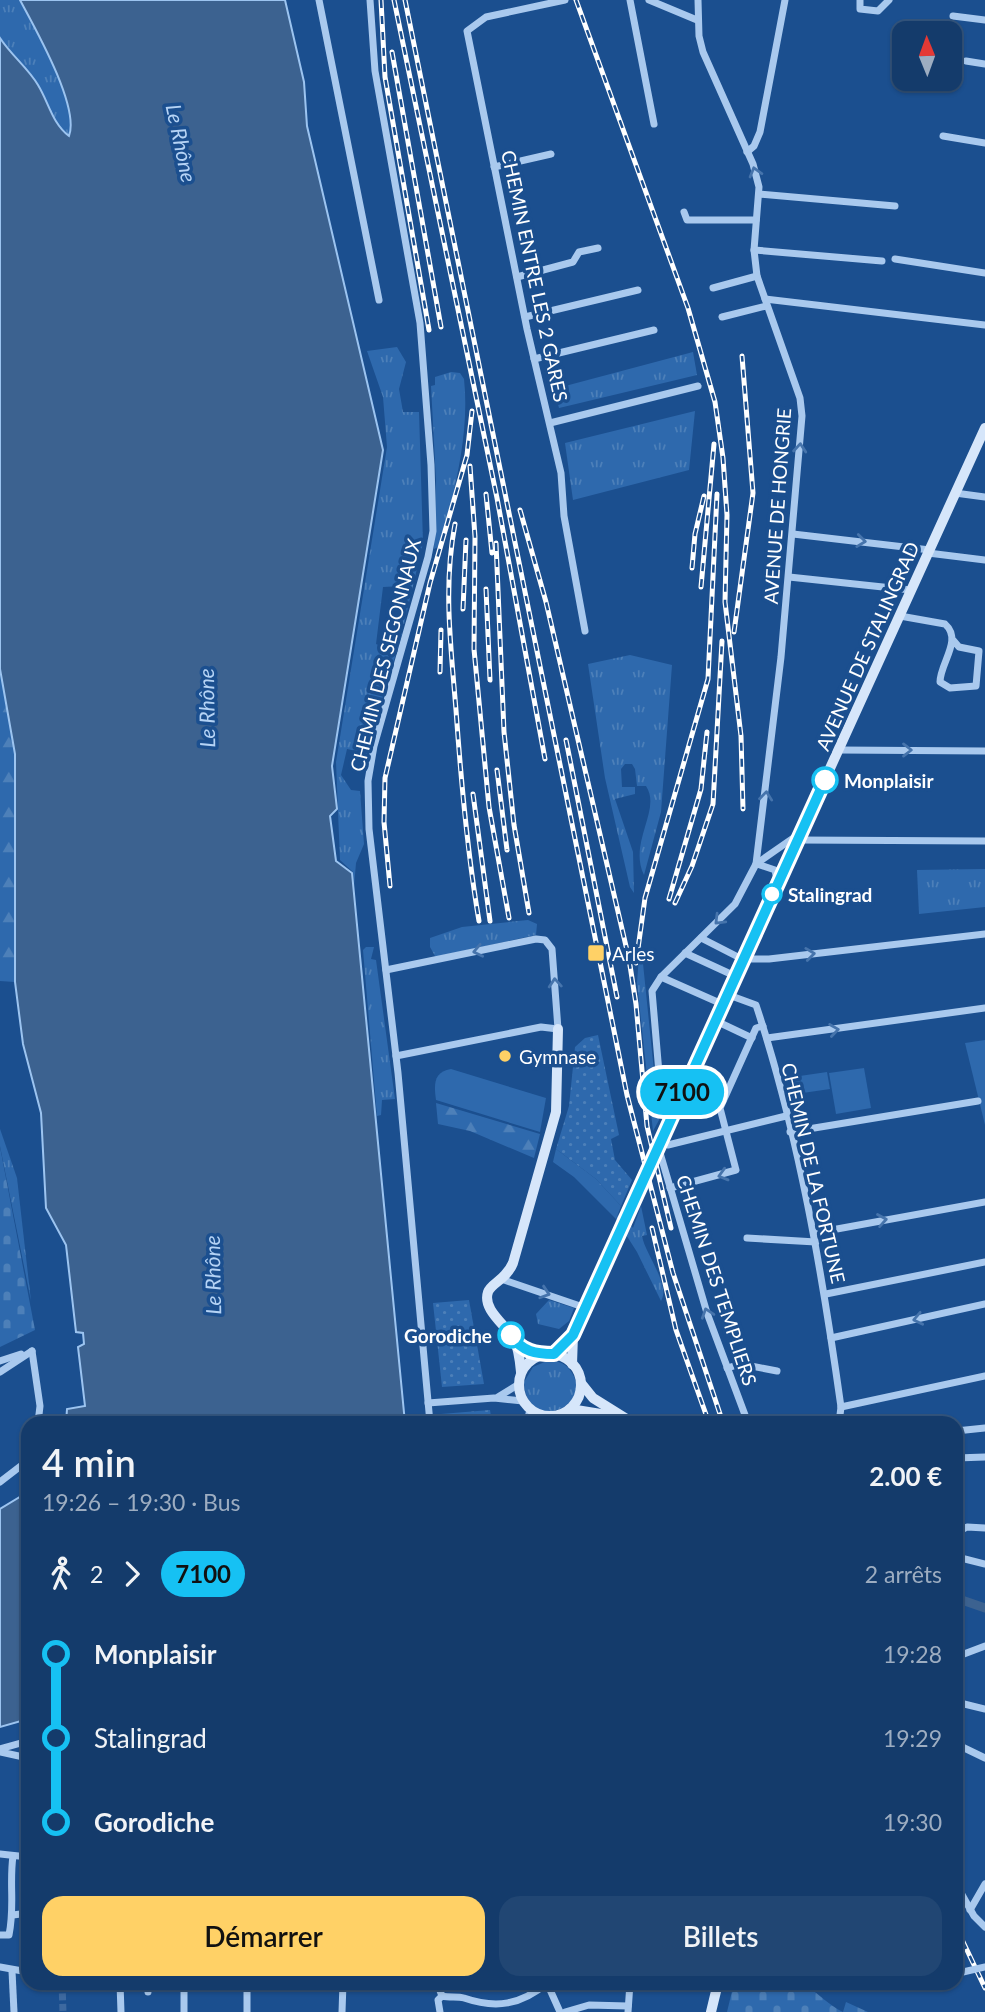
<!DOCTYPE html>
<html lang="fr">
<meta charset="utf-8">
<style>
:root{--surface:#143b6b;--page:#214673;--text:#f1f3f6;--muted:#9dadc1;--line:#33557e;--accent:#ffd166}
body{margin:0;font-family:Lato,sans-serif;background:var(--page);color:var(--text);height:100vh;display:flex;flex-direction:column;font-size:26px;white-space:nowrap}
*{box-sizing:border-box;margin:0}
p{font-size:23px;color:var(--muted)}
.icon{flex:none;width:38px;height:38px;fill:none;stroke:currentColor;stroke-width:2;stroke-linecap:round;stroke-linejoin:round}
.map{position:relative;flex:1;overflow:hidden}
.details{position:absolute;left:21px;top:1416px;width:942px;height:574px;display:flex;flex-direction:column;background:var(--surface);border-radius:21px;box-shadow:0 2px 5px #0004,0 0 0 2px var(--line)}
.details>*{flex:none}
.badge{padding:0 14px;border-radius:23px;font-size:24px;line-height:46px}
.needle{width:46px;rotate:359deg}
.controls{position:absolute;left:892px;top:21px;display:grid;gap:14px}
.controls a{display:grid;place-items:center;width:70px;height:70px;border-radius:14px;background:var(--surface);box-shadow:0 2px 5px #0004,0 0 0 2px var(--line);font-size:35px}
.map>.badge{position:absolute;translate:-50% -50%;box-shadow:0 0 0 4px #fff}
.legs{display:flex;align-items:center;gap:10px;height:77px;padding:0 21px;font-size:23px}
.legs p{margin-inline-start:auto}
.summary{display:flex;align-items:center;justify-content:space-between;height:119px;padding:0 21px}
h1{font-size:38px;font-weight:600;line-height:52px}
.button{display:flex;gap:14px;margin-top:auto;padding:14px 21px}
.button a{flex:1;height:80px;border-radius:21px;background:var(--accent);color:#111;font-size:28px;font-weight:600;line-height:80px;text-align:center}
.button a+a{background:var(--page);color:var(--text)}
ul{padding:0 21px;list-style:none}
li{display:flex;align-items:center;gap:24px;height:84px;font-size:26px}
li i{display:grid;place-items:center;width:10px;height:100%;margin:0 9px;background:currentColor}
li i::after{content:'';width:18px;height:18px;margin:-9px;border:5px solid;border-radius:50%;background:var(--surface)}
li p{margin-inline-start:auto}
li:first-child i{background:linear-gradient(#0000 50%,currentColor 0)}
li:last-child i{background:linear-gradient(currentColor 50%,#0000 0)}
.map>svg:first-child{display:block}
.grass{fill:url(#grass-tufts)}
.forest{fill:url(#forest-firs)}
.cemetery{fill:url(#cemetery-stones)}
.park{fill:url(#park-dots)}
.pitch{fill:#2e69ad}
.water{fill:#3c6290;stroke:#9cc4f0;stroke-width:2}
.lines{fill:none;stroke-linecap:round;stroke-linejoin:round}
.canal{stroke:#3c6290;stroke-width:9}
.street-tunnel{stroke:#3d69a0;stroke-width:7;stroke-dasharray:7 3.5;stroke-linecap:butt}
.secondary-tunnel{stroke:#3d69a0;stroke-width:10;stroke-dasharray:10 5;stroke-linecap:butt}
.street{stroke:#a9c9ee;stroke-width:7}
.secondary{stroke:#d6e6fa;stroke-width:10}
.rail-casing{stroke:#fff;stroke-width:5}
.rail{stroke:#1b4f8f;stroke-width:2.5;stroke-dasharray:8;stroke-linecap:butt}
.street-bridge{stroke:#a9c9ee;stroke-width:7}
.oneway{stroke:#4674ac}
.line-1-casing{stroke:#fff;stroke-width:16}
.line-1{stroke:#16c1f3;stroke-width:10}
.stop-1-dot{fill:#fff;stroke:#16c1f3;stroke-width:3.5}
.poi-dot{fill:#ffd166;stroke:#1b4f8f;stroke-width:2.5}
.labels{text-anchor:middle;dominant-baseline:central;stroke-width:7;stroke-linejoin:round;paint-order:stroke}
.street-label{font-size:19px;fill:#fff;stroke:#1b4f8f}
.stop-label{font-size:19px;font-weight:bold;fill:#fff;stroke:#1b4f8f;text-anchor:start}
.poi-label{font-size:19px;fill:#fff;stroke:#1b4f8f;text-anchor:start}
.water-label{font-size:21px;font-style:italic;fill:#b5d3f5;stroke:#1b4f8f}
</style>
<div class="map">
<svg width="985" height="2012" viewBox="0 0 985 2012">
<defs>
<pattern id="grass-tufts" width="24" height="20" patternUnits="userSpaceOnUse" patternTransform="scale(1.75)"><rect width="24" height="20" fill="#2e69ad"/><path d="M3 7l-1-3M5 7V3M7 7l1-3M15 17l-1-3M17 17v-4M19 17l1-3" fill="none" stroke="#4d80b9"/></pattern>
<pattern id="forest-firs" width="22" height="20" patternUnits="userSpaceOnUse" patternTransform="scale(1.75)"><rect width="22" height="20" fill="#2e69ad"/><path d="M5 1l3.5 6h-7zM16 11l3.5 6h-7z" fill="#4d80b9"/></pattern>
<pattern id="cemetery-stones" width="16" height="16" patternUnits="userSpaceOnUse" patternTransform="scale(1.75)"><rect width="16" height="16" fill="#2e69ad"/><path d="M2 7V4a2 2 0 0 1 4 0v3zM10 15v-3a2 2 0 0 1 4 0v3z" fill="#4d80b9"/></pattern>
<pattern id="park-dots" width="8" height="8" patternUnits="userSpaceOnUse" patternTransform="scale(1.75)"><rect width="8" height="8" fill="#2e69ad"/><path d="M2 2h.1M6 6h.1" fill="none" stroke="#4d80b9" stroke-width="1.8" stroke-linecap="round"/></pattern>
</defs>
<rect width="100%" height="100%" fill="#1b4f8f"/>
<!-- grass -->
<g class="grass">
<path d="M0,0H20C36,29 79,105 69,137L59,128L37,83L13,58L0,38Z"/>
<polygon points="397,347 406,362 399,389 403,412 419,412 423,543 404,624 398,622 402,586 383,587 376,644 390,650 395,631 402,634 368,745 365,771 361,770 361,752 347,749 341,775 351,790 360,791 364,844 356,863 354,886 353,872 340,860 336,762 387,447 383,397 367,351"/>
<polygon points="693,352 697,375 559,408 554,389"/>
<path d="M451,372L460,373L464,379C470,433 454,494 440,546L434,549L436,480L431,386L435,385V377Z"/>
<polygon points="695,411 689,470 573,500 565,443"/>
<path d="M630,655L672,665L661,812L644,875C628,842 662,810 646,786H637L635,769L632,764H625L621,769L622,787H635V794L615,799L633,852L634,893L630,887L605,778L588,664Z"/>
<polygon points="985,869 985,907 919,914 917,870"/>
<polygon points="642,919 641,944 659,1120 653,1131 637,983"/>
<polygon points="528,920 537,924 536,935 439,956 435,956 430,947 430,938 462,927"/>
<polygon points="366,947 374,947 371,959 376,960 395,1099 382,1100 381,1115 377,1116 363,950"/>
<polygon points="0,1129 17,1178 31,1301 0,1146"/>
<path d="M641,1206L647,1235L642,1236C645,1254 671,1285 661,1301L637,1252L616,1219L620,1212L633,1228Z"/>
<polygon points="549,1300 574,1308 569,1321 559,1329 538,1324 536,1314"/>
<path d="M549,1360C559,1361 567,1364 572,1373C594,1408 526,1434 524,1382L533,1367Z"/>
</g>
<!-- forest -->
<g class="forest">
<polygon points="0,669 15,754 15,982 0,981"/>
<polygon points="436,1103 540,1134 534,1158 470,1131 438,1124"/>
<polygon points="556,1149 596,1179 621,1206 616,1219 574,1177 553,1162"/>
</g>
<!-- cemetery -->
<g class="cemetery">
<polygon points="0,1147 35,1330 0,1347"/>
<path d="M734,1983C755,1983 788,1976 806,1986C820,1994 828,2005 843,2012L846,2002L868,2012H727Z"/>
</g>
<!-- park -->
<g class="park">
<polygon points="598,1035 619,1135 611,1139 615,1160 632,1180 621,1206 596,1179 556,1149 569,1106 575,1047 585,1038"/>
<polygon points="469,1300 484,1384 442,1387 433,1303"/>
<polygon points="490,1410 492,1423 442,1423 441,1414"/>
</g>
<!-- pitch -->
<g class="pitch">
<polygon points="985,1040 985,1125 965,1043"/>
<polygon points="864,1068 871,1108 836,1114 829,1073"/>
<path d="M451,1069L546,1098L540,1132L436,1100C434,1085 433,1072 451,1069Z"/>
<polygon points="827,1072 830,1089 789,1095 786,1078"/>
</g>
<!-- water -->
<g class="water">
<path d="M20,0H285L304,82L307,126L383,450L332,766L337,809L330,816L336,861L352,873L405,1423H66L67,1409L85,1406L78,1347L84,1344L83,1333L76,1332L66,1245L46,1208L41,1113L23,1044L15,982V754L0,669V38C11,55 28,68 38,85C49,103 52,123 69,136C80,107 35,28 20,0Z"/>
<polygon points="28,1492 28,1719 0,1727 0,1509"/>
</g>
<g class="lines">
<!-- canal -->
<polyline class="canal" points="956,1598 985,1608"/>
<!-- street-tunnel -->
<polyline class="street-tunnel" points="62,1983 63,2012"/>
<!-- secondary-tunnel -->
<polyline class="secondary-tunnel" points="639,1189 658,1146"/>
<!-- street -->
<g class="street">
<polyline points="319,0 379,300"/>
<polyline points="370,0 375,71 420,323 431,465 433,531 428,557 374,746 368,781 369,829 398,1073 430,1423"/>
<polyline points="565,0 486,17 467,31 527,329 561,473 564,516 585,631"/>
<polyline points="630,0 654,124"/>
<polyline points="649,0 697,20"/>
<polyline points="860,0 860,9 878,11 889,0"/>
<polyline points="953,16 985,20"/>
<polyline points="966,61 985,64"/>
<polyline points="943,136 985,143"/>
<polyline points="747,152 754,146 760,132 785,0"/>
<polyline points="494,167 551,154"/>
<polyline points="759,194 895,206"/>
<polyline points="684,212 687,220 756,220"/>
<polyline points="754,250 882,261"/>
<polyline points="895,259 985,273"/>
<polyline points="517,277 573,262 579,252 598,248"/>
<polyline points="713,288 757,276"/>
<polyline points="765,299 985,325"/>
<polyline points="525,317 638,290"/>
<polyline points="722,317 766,306"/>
<polyline points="534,359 654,330"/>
<polyline points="550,423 698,386"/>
<polyline points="955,493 985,497"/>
<polyline points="793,534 930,550"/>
<polyline points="928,553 985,560"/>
<polyline points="789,577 911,590"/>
<path d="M900,616L945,624C963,640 940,663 940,682L950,688L976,686L979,651L959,647L953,640"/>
<polyline points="839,750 985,751"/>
<polyline points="797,840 985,841"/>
<polyline points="756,864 799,834"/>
<polyline points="757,864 775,870 777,880"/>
<polyline points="701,938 742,959 769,959 985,934"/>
<polyline points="685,953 735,976"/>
<polyline points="386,970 536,939 545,940 552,949 558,1029 541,1027 396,1056"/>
<polyline points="661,977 722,1004"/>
<path d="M726,994L756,1005C799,1135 822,1272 841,1407L839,1423"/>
<polyline points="714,1020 752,1038"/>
<polyline points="767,1038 985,1008"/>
<polyline points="668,1121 662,1108 652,991 661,977 735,904 756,864 781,657 802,416 800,398 757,276 754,250 759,187 753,164 703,52 699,36 698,0"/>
<polyline points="790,1132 978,1101"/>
<polyline points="660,1140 668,1145 786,1116"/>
<polyline points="658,1146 707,1313 748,1423"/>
<polyline points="670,1188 736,1170 720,1108 756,1028 763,1026"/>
<polyline points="815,1233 985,1202"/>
<polyline points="747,1238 816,1242"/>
<polyline points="504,1280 586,1308"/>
<polyline points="826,1294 985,1262"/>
<polyline points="831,1338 985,1304"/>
<polyline points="32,1351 40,1406 38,1423"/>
<polyline points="0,1361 21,1354"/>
<polyline points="727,1368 741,1364 777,1371"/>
<polyline points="0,1372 32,1351"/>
<polyline points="498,1397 519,1384"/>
<polyline points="428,1403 494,1398 523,1401"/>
<polyline points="841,1407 985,1376"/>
<polyline points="527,1423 530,1409"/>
<polyline points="535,1423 541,1415"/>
<polyline points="956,1431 985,1428"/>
<polyline points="956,1458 985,1457"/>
<polyline points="0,1482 22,1465 28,1454"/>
<polyline points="956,1533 967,1527 985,1528"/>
<polyline points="956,1552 957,1557 985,1564"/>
<polyline points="956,1657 985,1646"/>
<polyline points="956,1702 985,1709"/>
<polyline points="956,1744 985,1758"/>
<polyline points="0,1749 28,1741"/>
<polyline points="0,1752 28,1758"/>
<polyline points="0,1854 28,1857"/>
<polyline points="956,1884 974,1916 985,1927"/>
<polyline points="970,1910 985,1884"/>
<polyline points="13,1915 28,1913"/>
<path d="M0,1935H9C15,1906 9,1884 13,1856"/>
<polyline points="0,1967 28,1972"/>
<polyline points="12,1971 14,2012"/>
<polyline points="120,1983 121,2012"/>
<polyline points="148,1983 148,1992"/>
<polyline points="184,1983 184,2012"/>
<polyline points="247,1983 247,2012"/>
<polyline points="437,1983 442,1996"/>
<polyline points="547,1983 560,2012"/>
<path d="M442,1996C450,1998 457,1996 464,1998C496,2009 521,2005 547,1983"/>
<polyline points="342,2012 343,1983"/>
<polyline points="440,2012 438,2000 442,1996"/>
<polyline points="565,2012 589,2005 628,2006"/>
<polyline points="628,2012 630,1983"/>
</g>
<!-- secondary -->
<g class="secondary">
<polyline points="658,1146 985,428"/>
<polyline points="626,1219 639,1189"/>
<polyline points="515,1342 540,1356"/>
<circle cx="550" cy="1385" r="31"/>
<polyline points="554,1355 573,1335 622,1228"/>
<polyline points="572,1364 573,1335"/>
<path d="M521,1372C520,1361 519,1349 514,1339C506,1325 482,1310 488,1292C491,1283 506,1280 513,1263L556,1112L558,1029"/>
<polyline points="581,1383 593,1398 633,1423"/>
<polyline points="570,1409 613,1416"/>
<polyline points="711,2012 718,1983"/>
</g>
<defs>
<g id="rail">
<polyline points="381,0 385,77 429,330"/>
<polyline points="394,0 497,498 545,759"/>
<polyline points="405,0 627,1095 673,1273 723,1423"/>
<polyline points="576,0 688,308 715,402 723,458 727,515 725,602 741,736 743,809"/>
<polyline points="392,52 441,327"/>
<polyline points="470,466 475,537 474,649 489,807 509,918"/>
<polyline points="486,494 492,553"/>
<polyline points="520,510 546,602 629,959 636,1004 647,1126 671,1228"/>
<path d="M455,524C443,587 451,647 456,710C461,781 467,851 479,921"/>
<polyline points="496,543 504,732 514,825 529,913"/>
<polyline points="692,568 695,534 704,496"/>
<polyline points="701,587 714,444"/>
<polyline points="486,589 490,680"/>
<polyline points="463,609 466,540"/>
<polyline points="734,632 753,493 742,356"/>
<polyline points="440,672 441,630"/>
<polyline points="566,740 617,997"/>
<polyline points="497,770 507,850"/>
<polyline points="473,794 490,921"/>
<polyline points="390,886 384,822 385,778 430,583 467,455 472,411"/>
<polyline points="669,899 701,789 707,732"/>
<polyline points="675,903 692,866 713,804 722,641"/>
<polyline points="636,963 645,898 708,679 717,494"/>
<polyline points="652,1228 676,1330 709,1423"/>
<polyline points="956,1927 985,1988"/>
</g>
</defs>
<!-- rail casing -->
<use href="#rail" class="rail-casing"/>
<!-- rail -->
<use href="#rail" class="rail"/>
<!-- street-bridge -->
<polyline class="street-bridge" points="963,1972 985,1967"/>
</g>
<!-- one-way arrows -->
<defs><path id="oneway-chevron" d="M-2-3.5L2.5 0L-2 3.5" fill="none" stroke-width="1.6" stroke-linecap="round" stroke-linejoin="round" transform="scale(1.75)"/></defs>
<g class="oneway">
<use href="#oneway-chevron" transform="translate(755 172) rotate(-106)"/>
<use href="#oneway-chevron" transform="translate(800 448) rotate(-85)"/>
<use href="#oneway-chevron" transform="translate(861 541) rotate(7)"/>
<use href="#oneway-chevron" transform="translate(907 750)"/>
<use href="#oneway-chevron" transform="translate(766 796) rotate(-84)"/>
<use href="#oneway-chevron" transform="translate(719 920) rotate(135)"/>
<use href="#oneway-chevron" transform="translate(478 951) rotate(168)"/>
<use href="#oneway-chevron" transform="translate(810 954) rotate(-7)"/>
<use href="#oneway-chevron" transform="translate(555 983) rotate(-94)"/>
<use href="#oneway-chevron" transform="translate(834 1030) rotate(-8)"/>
<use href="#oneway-chevron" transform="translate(723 1175) rotate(164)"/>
<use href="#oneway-chevron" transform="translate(882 1220) rotate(-10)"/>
<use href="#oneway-chevron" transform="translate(545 1293) rotate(18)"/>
<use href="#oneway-chevron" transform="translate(707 1313) rotate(-108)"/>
<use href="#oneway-chevron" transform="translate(918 1319) rotate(168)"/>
</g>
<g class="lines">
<defs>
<path id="line-1" d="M511,1335C522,1352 536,1354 554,1354L573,1335L825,780"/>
</defs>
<!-- line-1 casing -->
<use href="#line-1" class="line-1-casing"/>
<!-- line-1 -->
<use href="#line-1" class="line-1"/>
</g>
<!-- markers -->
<g class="stop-1-dot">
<circle cx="825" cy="780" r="12"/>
<circle cx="772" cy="894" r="9"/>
<circle cx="511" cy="1335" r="12"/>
</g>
<g class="poi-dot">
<rect x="587" y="944" width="18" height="18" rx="3.5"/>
<circle cx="505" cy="1056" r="7"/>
</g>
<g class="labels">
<!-- street labels -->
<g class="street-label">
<text transform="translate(535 276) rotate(78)">CHEMIN ENTRE LES 2 GARES</text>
<text transform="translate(777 506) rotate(-86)">AVENUE DE HONGRIE</text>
<text transform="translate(867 646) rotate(-66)">AVENUE DE STALINGRAD</text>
<text transform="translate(385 655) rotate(-76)">CHEMIN DES SEGONNAUX</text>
<text transform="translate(814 1173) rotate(77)">CHEMIN DE LA FORTUNE</text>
<text transform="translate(717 1280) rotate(72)">CHEMIN DES TEMPLIERS</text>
</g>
<!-- stop labels -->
<g class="stop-label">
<text x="844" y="780">Monplaisir</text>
<text x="788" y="894">Stalingrad</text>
<text x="492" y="1335" text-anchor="end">Gorodiche</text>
</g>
<!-- poi labels -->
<g class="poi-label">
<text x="612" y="953">Arles</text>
<text x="519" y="1056">Gymnase</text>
</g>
<!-- water labels -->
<g class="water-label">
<text transform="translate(182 143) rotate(78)">Le Rhône</text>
<text transform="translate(206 708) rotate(-91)">Le Rhône</text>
<text transform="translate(212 1275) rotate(-91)">Le Rhône</text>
</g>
</g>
</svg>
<div class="controls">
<a><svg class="needle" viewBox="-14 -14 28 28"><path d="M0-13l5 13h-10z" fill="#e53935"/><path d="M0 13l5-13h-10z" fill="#9dadc1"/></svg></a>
</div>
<b class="badge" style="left:682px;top:1092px;background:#16c1f3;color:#111">7100</b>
<section class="details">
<div class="summary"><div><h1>4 min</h1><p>19:26 – 19:30 · Bus</p></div><b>2.00 €</b></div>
<div class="legs"><svg class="icon" aria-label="walk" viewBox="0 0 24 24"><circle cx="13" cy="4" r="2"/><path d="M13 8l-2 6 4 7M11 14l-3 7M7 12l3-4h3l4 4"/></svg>2<svg class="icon" aria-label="forward" viewBox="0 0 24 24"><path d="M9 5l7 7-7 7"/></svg><b class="badge" style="background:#16c1f3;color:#111">7100</b><p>2 arrêts</p></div>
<ul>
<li><i style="color:#16c1f3"></i><b>Monplaisir</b><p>19:28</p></li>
<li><i style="color:#16c1f3"></i><span>Stalingrad</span><p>19:29</p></li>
<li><i style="color:#16c1f3"></i><b>Gorodiche</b><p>19:30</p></li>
</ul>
<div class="button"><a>Démarrer</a><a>Billets</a></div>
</section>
</div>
